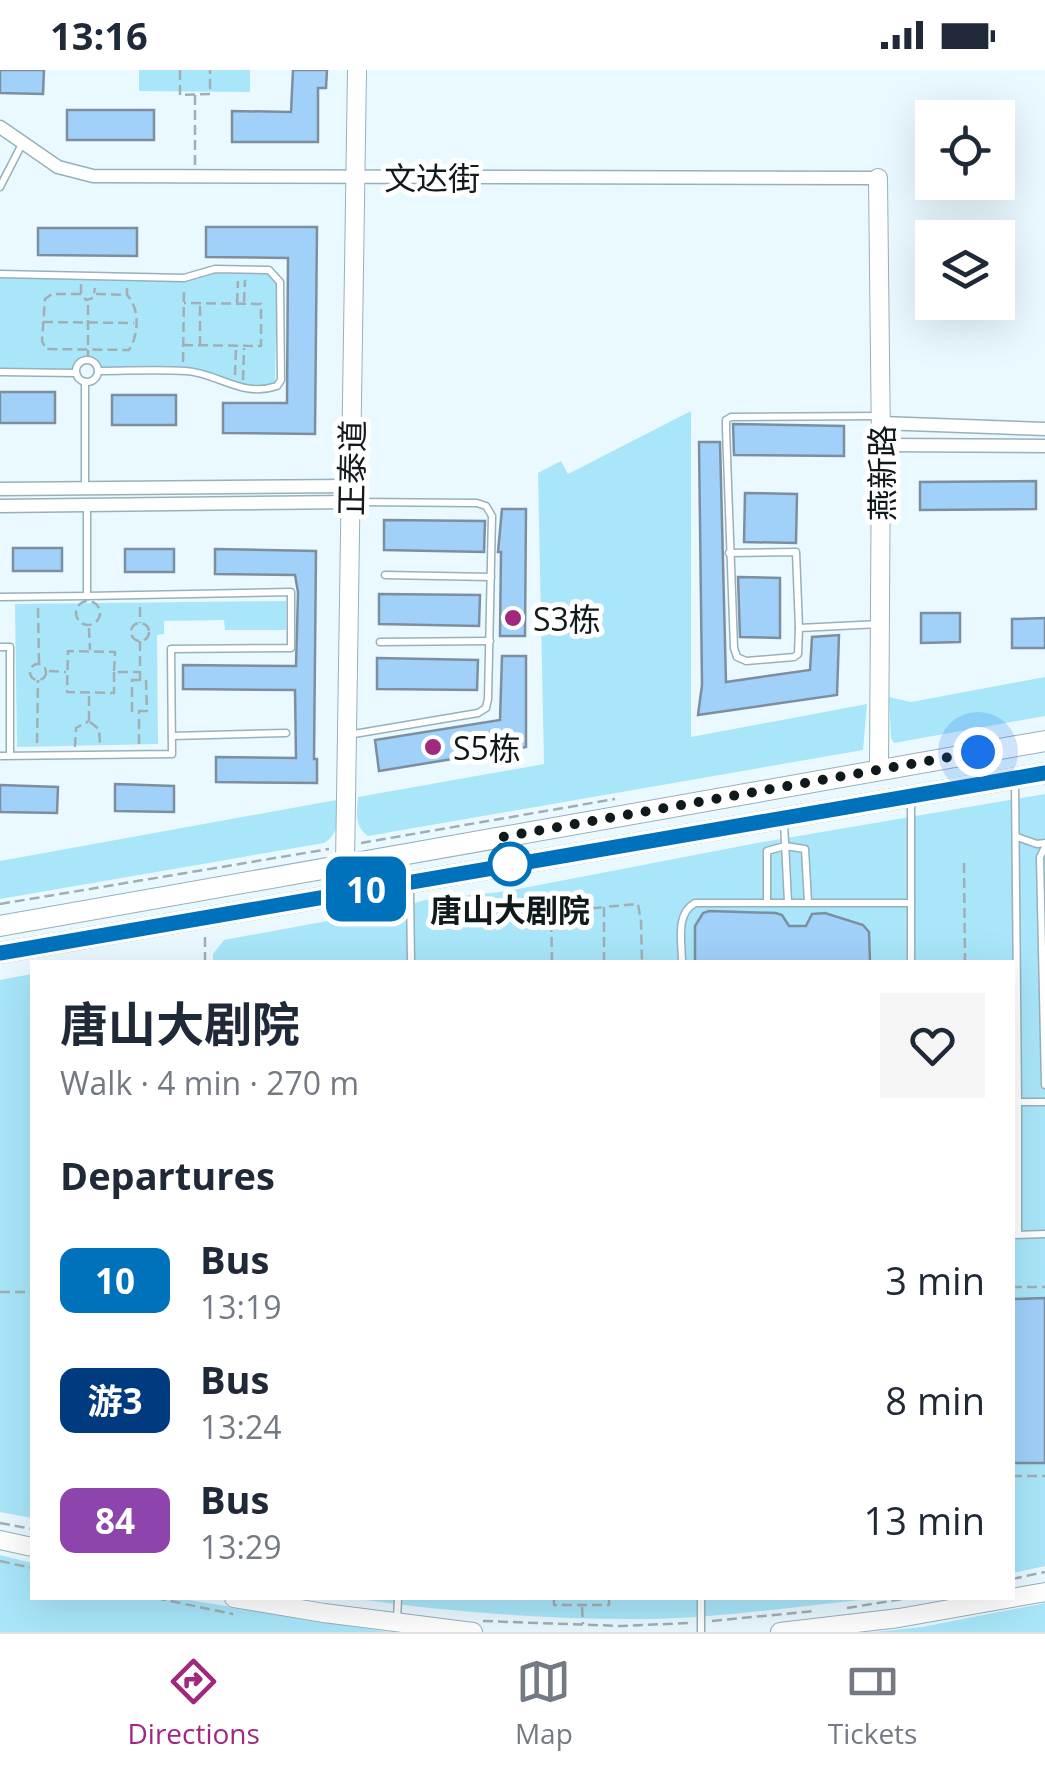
<!DOCTYPE html>
<meta charset="utf-8">
<style>
:root{--surface:#fff;--page:#f6f6f7;--text:#1f2937;--muted:#747a83;--line:#e0e1e3;--accent:#a1287f}
body{margin:0;font-family:"Open Sans","Noto Sans SC",sans-serif;background:var(--page);color:var(--text);height:100vh;display:flex;flex-direction:column;font-size:38px;white-space:nowrap}
*{box-sizing:border-box;margin:0}
p{font-size:32px;color:var(--muted)}
.icon{flex:none;width:55px;height:55px;fill:none;stroke:currentColor;stroke-width:2;stroke-linecap:round;stroke-linejoin:round}
.map{position:relative;flex:1;overflow:hidden}
.drawer{position:absolute;left:30px;top:890px;width:985px;height:640px;display:flex;flex-direction:column;background:var(--surface);border-radius:0px;box-shadow:0 10px 40px #0002}
.drawer>*{flex:none}
.badge{padding:0 20px;border-radius:15px;font-size:35px;line-height:65px}
.tools{position:absolute;left:915px;top:30px;display:grid;gap:20px}
.tools a{display:grid;place-items:center;width:100px;height:100px;border-radius:0px;background:var(--surface);box-shadow:0 10px 40px #0002;font-size:50px}
.you{position:absolute;width:50px;height:50px;margin:-25px;border:8px solid #fff;border-radius:50%;background:#1a73e8;box-shadow:0 0 0 15px #1a73e833}
.map>.badge{position:absolute;translate:-50% -50%;box-shadow:0 0 0 5px #fff}
h2{padding:0 30px;font-size:38px;line-height:90px}
.round{display:grid;place-items:center;flex:none;width:105px;height:105px;border-radius:0px;background:var(--page)}
.head{display:flex;align-items:center;justify-content:space-between;height:170px;padding:0 30px}
h1{font-size:48px;font-weight:700;line-height:75px}
ul{padding:0;list-style:none}
li{display:flex;align-items:center;gap:30px;height:120px;padding:0 30px}
li div{flex:1}
li b{display:block;font-size:38px}
li em{font-style:normal}
li .badge{min-width:110px;font-weight:700;text-align:center}
.status{display:flex;justify-content:space-between;align-items:center;height:70px;padding:0 50px;background:var(--surface);direction:ltr}
.status svg{height:28px;fill:currentColor}
.menu{display:flex;justify-content:space-around;align-items:center;height:140px;border-top:2px solid var(--line);background:var(--surface);font-size:28px;color:var(--muted)}
.menu a{display:grid;justify-items:center;gap:5px}
.menu .selected{color:var(--accent)}
.map>svg:first-child{display:block}
.green{fill:#a9e6fa}
.building{fill:#a1d0f9;stroke:#7d8f9f;stroke-width:2.5}
.lines{fill:none;stroke-linecap:round;stroke-linejoin:round}
.lane-casing{stroke:#96b1ba;stroke-width:9}
.street-casing{stroke:#96b1ba;stroke-width:15}
.secondary-casing{stroke:#96b1ba;stroke-width:20}
.primary-casing{stroke:#96b1ba;stroke-width:22}
.path{stroke:#a1afb4;stroke-width:2.5;stroke-dasharray:10 5;stroke-linecap:butt}
.lane{stroke:#fff;stroke-width:6}
.street{stroke:#fff;stroke-width:12}
.secondary{stroke:#fff;stroke-width:18}
.primary{stroke:#fff;stroke-width:20}
.line-casing{stroke:#fff;stroke-width:22}
.line{stroke:#0072bc;stroke-width:15}
.walk{stroke:#101a1d;stroke-width:10;stroke-dasharray:0 18}
.poi-dot{fill:#a1287f;stroke:#fff;stroke-width:4}
.stop-dot{fill:#fff;stroke:#0072bc;stroke-width:5}
.labels{text-anchor:middle;dominant-baseline:central;stroke-width:10;stroke-linejoin:round;paint-order:stroke}
.street-label{font-size:32px;fill:#101a1d;stroke:#fff}
.poi-label{font-size:32px;fill:#101a1d;stroke:#fff;text-anchor:start}
.stop-label{font-size:32px;font-weight:bold;fill:#101a1d;stroke:#fff}
</style>
<div class="status"><b>13:16</b><svg viewBox="0 0 49 12"><path d="M0 12V9h3v3zM5 12V6h3v6zM10 12V3h3v9zM15 12V0h3v12zM26 1h20v11H26zM47 4h2v5h-2z"/></svg></div>
<div class="map">
<svg width="1045" height="1562" viewBox="0 0 1045 1562">
<rect width="100%" height="100%" fill="#e9f9ff"/>
<!-- green -->
<g class="green">
<polygon points="139,0 250,0 250,22 139,21"/>
<path d="M217,201L268,203L277,214L275,313C249,324 222,307 198,300C169,293 131,299 101,299L96,289L87,286L78,291L74,300H0V207L185,212Z"/>
<path d="M691,341V667L867,634L863,680L368,766C354,756 357,743 358,727L544,694L538,403L561,391L568,404Z"/>
<polygon points="286,531 286,560 225,560 224,550 164,551 164,564 157,565 158,674 17,677 15,534"/>
<polygon points="1045,607 1045,646 894,673 891,668 889,627 911,632"/>
<polygon points="1045,724 1045,1496 1013,1503 1012,892 213,892 213,884 224,870 398,838 425,830 508,821 757,773"/>
<path d="M336,730C337,748 341,762 324,773L0,829V791Z"/>
<polygon points="32,904 32,1448 0,1442 0,910"/>
<polygon points="0,1485 32,1493 32,1528 177,1528 388,1562 0,1562"/>
<path d="M351,1528H882C804,1535 725,1548 647,1549C548,1550 448,1542 351,1528Z"/>
<polygon points="1045,1533 1045,1562 875,1562 922,1557"/>
</g>
<!-- building -->
<g class="building">
<polygon points="0,0 44,0 43,24 0,23"/>
<polygon points="293,0 327,0 326,18 318,18 318,72 232,72 232,41 291,42"/>
<rect x="67" y="40" width="87" height="30"/>
<polygon points="206,157 317,157 315,364 223,363 223,333 287,333 288,188 206,187"/>
<polygon points="38,158 137,158 137,186 38,185"/>
<rect x="0" y="322" width="55" height="31"/>
<rect x="112" y="325" width="64" height="30"/>
<polygon points="733,354 844,356 844,386 734,385"/>
<polygon points="699,372 720,372 726,612 810,600 812,567 839,565 837,625 698,645 702,615"/>
<polygon points="1036,411 1036,439 920,440 920,412"/>
<polygon points="745,423 797,424 796,473 744,472"/>
<polygon points="502,439 526,439 525,566 500,566 501,482 498,482"/>
<polygon points="384,450 485,451 484,482 384,480"/>
<rect x="13" y="478" width="49" height="23"/>
<rect x="125" y="479" width="49" height="23"/>
<polygon points="215,479 316,481 314,689 317,689 317,713 216,712 216,687 296,688 295,620 183,619 183,595 296,596 298,522 295,505 215,504"/>
<polygon points="738,507 780,508 780,568 740,567"/>
<polygon points="379,524 480,525 479,556 379,554"/>
<polygon points="921,543 960,543 960,572 921,573"/>
<polygon points="1045,548 1045,578 1012,578 1012,549"/>
<polygon points="502,586 526,586 526,677 379,701 375,670 500,650"/>
<polygon points="377,588 478,590 477,620 377,619"/>
<polygon points="115,714 174,716 174,742 115,741"/>
<polygon points="0,715 58,717 57,743 0,742"/>
<polygon points="709,841 776,843 782,845 789,856 806,856 812,844 825,843 863,855 869,862 870,892 695,892 695,856 703,843"/>
<polygon points="1045,1228 1045,1393 1012,1393 1012,1229"/>
</g>
<g class="lines">
<defs>
<g id="lane">
<polyline points="0,117 22,74"/>
<path d="M0,204L184,208L215,199L269,200L280,212L281,310L277,316C242,328 218,303 186,301C157,299 127,301 98,301"/>
<circle cx="87" cy="301" r="11"/>
<polyline points="0,302 76,303"/>
<polyline points="880,346 731,347 726,350 726,359 734,578 737,587 746,591 794,587 798,584 799,558 880,554"/>
<polyline points="85,417 85,312"/>
<polyline points="729,483 796,482 799,558"/>
<polyline points="385,505 491,507"/>
<polyline points="0,527 87,526"/>
<polyline points="380,572 490,571"/>
<polyline points="0,577 10,577 10,684"/>
<polyline points="348,665 478,643 486,638 488,629 492,446 486,436 477,433 355,432"/>
<polyline points="172,666 286,663"/>
<polyline points="0,686 172,684 171,579 291,578 291,522 87,526 87,436"/>
<polyline points="1015,714 1018,1032 1045,1032"/>
<polyline points="911,731 911,892"/>
<polyline points="784,753 788,832"/>
<polyline points="1017,767 1037,774 1045,773"/>
<polyline points="1045,777 1040,787 1045,1015"/>
<polyline points="410,817 411,892"/>
<polyline points="767,832 767,781 785,776 805,779 808,832"/>
<path d="M682,892C682,872 675,844 695,833H911"/>
<polyline points="1018,1164 1018,1032"/>
<polyline points="1012,1165 1045,1164"/>
<polyline points="701,1528 701,1562"/>
<polyline points="397,1551 398,1528"/>
</g>
<g id="street">
<polyline points="0,57 58,97 93,106 878,108"/>
<polyline points="881,353 1045,359"/>
<polyline points="881,375 1045,376"/>
<polyline points="0,419 351,416"/>
<polyline points="0,436 351,432"/>
</g>
<g id="secondary">
<polyline points="878,108 881,375 879,699"/>
<polyline points="345,795 357,0"/>
<polyline points="0,1470 32,1477"/>
<polyline points="234,1528 324,1543 473,1562"/>
<polyline points="780,1562 899,1548 1045,1522"/>
</g>
<g id="primary">
<polyline points="0,856 1045,671"/>
<polyline points="0,883 1045,703"/>
</g>
</defs>
<!-- lane casing -->
<use href="#lane" class="lane-casing"/>
<!-- street casing -->
<use href="#street" class="street-casing"/>
<!-- secondary casing -->
<use href="#secondary" class="secondary-casing"/>
<!-- primary casing -->
<use href="#primary" class="primary-casing"/>
<!-- path -->
<g class="path">
<polyline points="180,0 180,25 210,24 210,0"/>
<polyline points="195,95 195,24"/>
<polyline points="81,214 81,224 86,230 93,228 95,218"/>
<path d="M81,224H52L45,229L42,271L46,279L129,280C139,265 140,238 127,225"/>
<polyline points="96,224 127,225 127,218"/>
<polyline points="244,232 245,210"/>
<polyline points="237,233 238,211"/>
<polyline points="43,252 134,253"/>
<polyline points="183,275 261,276 261,234 184,233"/>
<polyline points="200,276 200,235"/>
<polyline points="88,290 88,231"/>
<polyline points="183,292 184,220"/>
<polyline points="235,305 236,278"/>
<polyline points="243,310 244,278"/>
<circle cx="88" cy="543" r="12"/>
<polyline points="140,537 140,553"/>
<polyline points="38,538 39,594"/>
<circle cx="140" cy="562" r="9"/>
<polyline points="89,558 90,580"/>
<circle cx="38" cy="602" r="8"/>
<polyline points="49,601 66,602"/>
<polyline points="114,602 114,623 67,622 68,581 115,582 114,602 140,602"/>
<polyline points="140,610 132,610 132,641 147,641 146,610 140,610 140,571"/>
<polyline points="89,651 89,624"/>
<polyline points="90,652 99,659 100,674"/>
<polyline points="37,673 38,610"/>
<polyline points="139,674 139,642"/>
<polyline points="75,677 76,658 89,651"/>
<polyline points="361,773 615,729"/>
<polyline points="964,793 965,892"/>
<polyline points="0,834 329,779"/>
<polyline points="205,892 205,863"/>
<polyline points="552,892 551,843 604,837"/>
<polyline points="604,892 604,837 638,834 641,851 642,892"/>
<polyline points="1012,1217 1045,1217"/>
<polyline points="0,1222 32,1222"/>
<polyline points="1012,1406 1045,1406"/>
<polyline points="0,1453 32,1459"/>
<polyline points="0,1491 32,1498"/>
<polyline points="1012,1509 1045,1502"/>
<polyline points="156,1528 233,1544"/>
<polyline points="554,1528 554,1535 609,1535 609,1528"/>
<polyline points="582,1537 583,1554"/>
<polyline points="847,1538 909,1528"/>
<polyline points="483,1551 621,1556 689,1553"/>
<polyline points="712,1551 814,1541"/>
</g>
<!-- lane -->
<use href="#lane" class="lane"/>
<!-- street -->
<use href="#street" class="street"/>
<!-- secondary -->
<use href="#secondary" class="secondary"/>
<!-- primary -->
<use href="#primary" class="primary"/>
</g>
<g class="lines">
<defs>
<polyline id="line" points="0,883 1045,703"/>
</defs>
<!-- line casing -->
<use href="#line" class="line-casing"/>
<!-- line -->
<use href="#line" class="line"/>
<!-- walk -->
<polyline class="walk" points="510,794 497,768 978,682"/>
</g>
<!-- markers -->
<g class="poi-dot">
<circle cx="513" cy="548" r="10"/>
<circle cx="433" cy="677" r="10"/>
</g>
<circle class="stop-dot" cx="510" cy="794" r="20"/>
<g class="labels">
<!-- street labels -->
<g class="street-label">
<text x="432" y="107">文达街</text>
<text transform="translate(351 398) rotate(-89)">正泰道</text>
<text transform="translate(881 403) rotate(-90)">燕新路</text>
</g>
<!-- poi labels -->
<g class="poi-label">
<text x="533" y="548">S3栋</text>
<text x="453" y="677">S5栋</text>
</g>
<!-- stop labels -->
<g class="stop-label">
<text x="510" y="839">唐山大剧院</text>
</g>
</g>
</svg>
<div class="tools">
<a><svg class="icon" aria-label="locate" viewBox="0 0 24 24"><circle cx="12" cy="12" r="6"/><path d="M12 2v4M12 18v4M2 12h4M18 12h4"/></svg></a>
<a><svg class="icon" aria-label="layers" viewBox="0 0 24 24"><path d="M12 4l9 5-9 5-9-5zM3 14l9 5 9-5"/></svg></a>
</div>
<div class="you" style="left:978px;top:682px"></div>
<b class="badge" style="left:366px;top:819px;background:#0072bc;color:#fff">10</b>
<section class="drawer">
<div class="head"><div><h1>唐山大剧院</h1><p>Walk · 4 min · 270 m</p></div><a class="round"><svg class="icon" aria-label="heart" viewBox="0 0 24 24"><path d="M12 20l-8-8c-3-5 5-10 8-4 3-6 11-1 8 4z"/></svg></a></div>
<h2>Departures</h2>
<ul>
<li><span class="badge" style="background:#0072bc;color:#fff">10</span><div><b>Bus</b><p>13:19</p></div><em>3 min</em></li>
<li><span class="badge" style="background:#003b80;color:#fff">游3</span><div><b>Bus</b><p>13:24</p></div><em>8 min</em></li>
<li><span class="badge" style="background:#8e44ad;color:#fff">84</span><div><b>Bus</b><p>13:29</p></div><em>13 min</em></li>
</ul>
</section>
</div>
<nav class="menu">
<a class="selected"><svg class="icon" aria-label="directions" viewBox="0 0 24 24"><path d="M12 3l9 9-9 9-9-9zM9 14v-3h6M13 9l2 2-2 2"/></svg>Directions</a>
<a><svg class="icon" aria-label="map" viewBox="0 0 24 24"><path d="M3 6l6-2 6 2 6-2v14l-6 2-6-2-6 2zM9 4v14M15 6v14"/></svg>Map</a>
<a><svg class="icon" aria-label="tickets" viewBox="0 0 24 24"><path d="M3 7h18v10H3zM15 7v10"/></svg>Tickets</a>
</nav>
